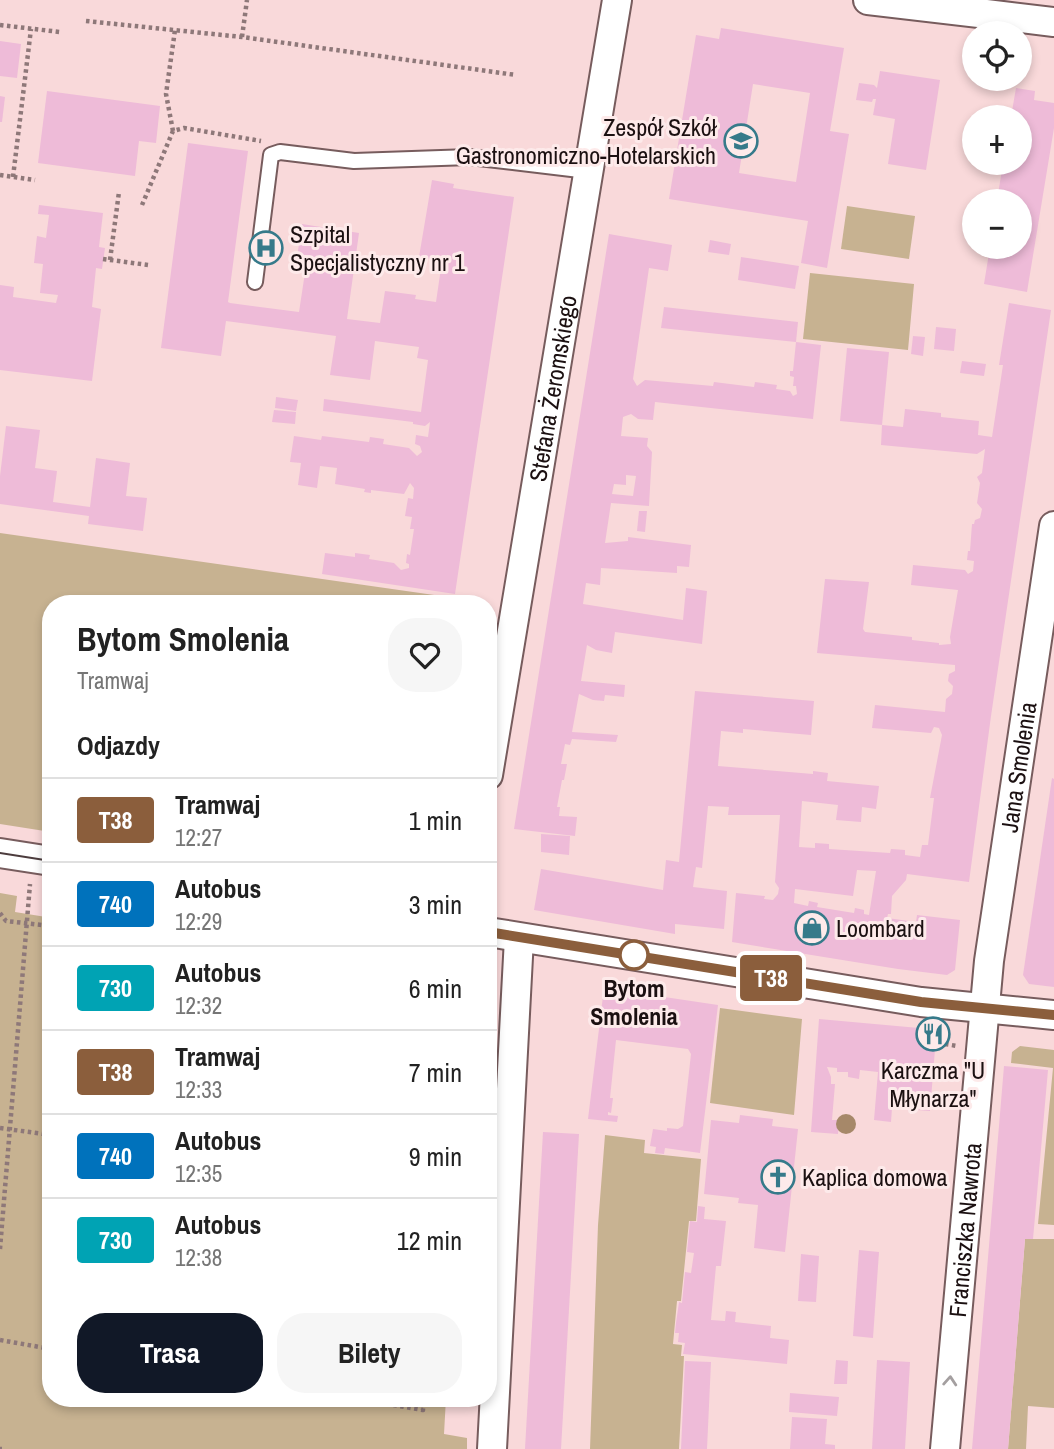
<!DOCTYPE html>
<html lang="pl">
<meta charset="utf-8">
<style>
:root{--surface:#fff;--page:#f6f6f6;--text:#222;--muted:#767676;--line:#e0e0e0;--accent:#111827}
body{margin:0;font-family:"Archivo Narrow",sans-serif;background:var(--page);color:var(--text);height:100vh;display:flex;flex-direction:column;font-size:26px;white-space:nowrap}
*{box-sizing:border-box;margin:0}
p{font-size:23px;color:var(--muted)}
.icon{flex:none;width:38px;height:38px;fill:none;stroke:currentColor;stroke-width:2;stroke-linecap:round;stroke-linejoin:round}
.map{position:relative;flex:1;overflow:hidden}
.panel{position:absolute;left:42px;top:595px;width:455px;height:812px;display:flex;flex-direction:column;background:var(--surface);border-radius:28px;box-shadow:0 4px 10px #0003}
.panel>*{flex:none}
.badge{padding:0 14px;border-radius:5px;font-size:24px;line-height:46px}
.buttons{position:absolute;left:962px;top:21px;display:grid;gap:14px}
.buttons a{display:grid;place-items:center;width:70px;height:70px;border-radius:50%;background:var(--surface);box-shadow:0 4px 10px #0003;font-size:35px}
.map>.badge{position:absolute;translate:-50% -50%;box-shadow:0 0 0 4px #fff}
h2{padding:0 35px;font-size:26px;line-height:63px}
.round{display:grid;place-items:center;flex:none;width:74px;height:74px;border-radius:28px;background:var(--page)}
.headline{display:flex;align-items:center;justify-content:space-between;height:119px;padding:0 35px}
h1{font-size:33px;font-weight:700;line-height:52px}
.button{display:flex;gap:14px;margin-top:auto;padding:14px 35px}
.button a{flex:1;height:80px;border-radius:28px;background:var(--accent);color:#fff;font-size:28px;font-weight:700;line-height:80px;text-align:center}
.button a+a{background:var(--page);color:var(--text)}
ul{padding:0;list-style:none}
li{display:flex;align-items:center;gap:21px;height:84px;padding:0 35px;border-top:2px solid var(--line)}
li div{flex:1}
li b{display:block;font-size:26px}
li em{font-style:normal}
li .badge{min-width:77px;font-weight:700;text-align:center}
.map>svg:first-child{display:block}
.green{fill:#c7b291}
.building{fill:#eebbd8;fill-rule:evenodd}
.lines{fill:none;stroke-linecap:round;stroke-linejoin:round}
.service-casing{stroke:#775c5d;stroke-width:18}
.minor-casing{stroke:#775c5d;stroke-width:32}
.path{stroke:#8e7879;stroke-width:4.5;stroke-dasharray:3.5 3.5;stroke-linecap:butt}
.service{stroke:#fff;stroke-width:14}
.minor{stroke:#fff;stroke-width:28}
.tram{stroke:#4c3c3d;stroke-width:2}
.tree{fill:#a68869}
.oneway{stroke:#a49fa0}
.line-casing{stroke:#fff;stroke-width:16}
.line{stroke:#8b5e3c;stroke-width:10}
.stop-dot{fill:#fff;stroke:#8b5e3c;stroke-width:3.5}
.labels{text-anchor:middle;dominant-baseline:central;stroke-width:6;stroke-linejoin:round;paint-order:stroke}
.poi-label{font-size:24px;fill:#1b1011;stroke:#fdeaea;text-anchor:start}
.street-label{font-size:24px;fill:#1b1011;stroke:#fdeaea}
.stop-label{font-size:24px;font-weight:bold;fill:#1b1011;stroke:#fdeaea}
</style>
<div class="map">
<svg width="1054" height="1449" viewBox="0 0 1054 1449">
<rect width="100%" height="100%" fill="#f9d9da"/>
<!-- green -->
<g class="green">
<polygon points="847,206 915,216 909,259 841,249"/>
<polygon points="810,273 914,284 908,350 803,339"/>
<polygon points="0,533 476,601 475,604 51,604 51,832 0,824"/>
<polygon points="0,893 17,896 15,912 46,917 51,903 51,1398 446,1398 444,1434 467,1438 467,1449 0,1449"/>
<polygon points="720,1008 802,1019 794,1115 710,1103"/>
<polygon points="1020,1046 1054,1050 1054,1225 1038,1224 1053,1068 1011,1063 1012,1052"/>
<polygon points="605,1135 645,1140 644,1153 701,1159 696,1221 689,1221 681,1301 677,1301 673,1344 682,1345 681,1356 684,1356 679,1449 590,1449 598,1225"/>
<polygon points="1025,1239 1054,1239 1054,1408 1028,1406 1026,1449 1008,1449"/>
</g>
<!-- building -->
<g class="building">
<path d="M721,28L844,48L830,131L849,134L827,268L801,263L808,221L669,199L696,35L719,39ZM753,84L810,93L796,182L739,173Z"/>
<polygon points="0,41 21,44 17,78 0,76"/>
<polygon points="880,71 940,80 926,170 888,164 895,119 873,115 876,99 873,99 872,102 856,100 859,83 874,85 877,88"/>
<polygon points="1016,88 1035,91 1034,100 1054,103 1054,128 1027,292 984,284 990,247 1020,247 1020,201 997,201 1003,163 1020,163 1020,117 1011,117"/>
<polygon points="47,91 160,106 156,143 139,141 135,176 38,163"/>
<polygon points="0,96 5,97 2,122 0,122"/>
<polygon points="188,143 248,151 228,302 230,303 299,312 306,266 296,264 302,224 359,233 347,319 380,323 385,291 416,295 415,299 436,302 442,261 419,257 432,180 454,184 453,188 514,197 455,594 322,574 325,553 355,557 355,553 370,555 369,559 394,563 401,570 409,568 409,564 406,563 407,554 410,555 414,529 410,529 412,517 405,516 408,498 413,499 414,488 410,483 404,494 371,490 371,493 364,492 365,489 335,484 337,468 320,466 317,488 298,485 301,463 290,462 294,436 321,440 322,436 369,442 370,437 384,439 383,444 409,448 417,456 422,452 420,446 415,444 416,435 428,437 430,422 425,426 413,424 413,422 323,411 324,399 421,412 428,360 417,358 419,347 375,341 370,380 330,375 336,336 226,321 221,356 161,348"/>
<polygon points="39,205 103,213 99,247 105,248 102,269 96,268 92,307 101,309 92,381 0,370 0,285 14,287 13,297 56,303 58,295 40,293 43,264 34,263 37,236 46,238 49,215 38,214"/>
<path d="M609,234L672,245L668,271L649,268L633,379L637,386L645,380L713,386L714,382L754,387L755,382L777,385L776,389L790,391L793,396L797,394L796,386H793L794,377L790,376V371H793L796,342L821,345L813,419L655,402L653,420L638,419L631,414L623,417L621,436L648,438L647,446L652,452L649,506L611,503L605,543L628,541V537L691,545L689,567L677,566V573L601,568L600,585L586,583L583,604L683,620L686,588L707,591L702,644L615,632L612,653L596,650L587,645L581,681L625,685L624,697L605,695L604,701L593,700L579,694L572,732L618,735L616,742L572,739L570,745L565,744L561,764H567L564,780H562L557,807H560L559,816L577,817L575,836L514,829ZM626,475L636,476L633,496L612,494L614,484L626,485Z"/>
<polygon points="710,240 731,244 729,255 708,252"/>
<polygon points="741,257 799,266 795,289 738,280"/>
<path d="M1009,303L1051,310L991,716L969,882L907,874L906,880L892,896L891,914H888L887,918L916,922L917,915L960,920L955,970L947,975L898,969L732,942L736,893L765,896L764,899L773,900L778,894L779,888L775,882L780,815H728L729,807L708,806L702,868L696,867L693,887L727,891L724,929L675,924V934L534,910L541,869L663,890L666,860L679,862L695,691L814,701L811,735L743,729V733L721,731L718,766L813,774V771L828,773L827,781L879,786L876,809L862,807L861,822L836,820L838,805L802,801L799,847L815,848V843L829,844V849L890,853L891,849L905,850V855L920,857L922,845H928L934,798H930L942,735L939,728L934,727L931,733L872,728L875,705L945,712L946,699L952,694L953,686L948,681L949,674L955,671V665L817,653L825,579L869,582L863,629L865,632L912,637V640L939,643V645L951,644L950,637L958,590L911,585L913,565L965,570L968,574L973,571L974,561L967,560L968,551H970L972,524H974L975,520L980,518L982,509L977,503L980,483L977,477L982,473L985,449L977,454L881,445L882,425L903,427L905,409L941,413V417L979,421L978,435L992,437L1003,365H999ZM857,870L876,871L869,915L864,914V910L855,908L854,913L817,907L818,903L809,901L808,906L794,903L795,889L853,896Z"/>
<polygon points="664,307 798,322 796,342 661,328"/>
<polygon points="936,327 956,329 954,351 934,349"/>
<polygon points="913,336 925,337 923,356 911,354"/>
<polygon points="847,348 889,352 882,425 840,421"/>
<polygon points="962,361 986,364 984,376 960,373"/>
<polygon points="276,397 298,400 296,411 275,408"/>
<polygon points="274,410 296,412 295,424 272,422"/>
<polygon points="6,426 40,430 35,468 57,471 53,502 90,507 96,458 130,463 126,496 147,498 143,531 88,524 89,516 0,504 0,476"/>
<polygon points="639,511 647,511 645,532 637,531"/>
<polygon points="1052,778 1054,779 1054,987 1029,984 1023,975"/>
<polygon points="541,834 570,836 569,855 541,852"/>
<polygon points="604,988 718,1005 700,1153 665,1148 664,1154 655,1153 656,1147 650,1146 653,1129 667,1131 667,1128 678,1129 683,1126 691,1054 688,1049 616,1040 610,1098 613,1098 611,1113 608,1112 608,1115 618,1116 617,1122 588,1119"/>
<polygon points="819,1019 930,1029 936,1037 930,1111 892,1108 891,1122 874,1120 878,1072 860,1070 859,1079 848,1077 848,1072 837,1072 837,1068 827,1067 831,1077 831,1084 835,1084 832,1120 839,1120 838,1134 811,1132"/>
<polygon points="1004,1066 1048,1070 1033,1239 1025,1239 1008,1449 972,1449"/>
<polygon points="51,1074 51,1106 45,1099 46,1078"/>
<polygon points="740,1115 773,1119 772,1126 798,1129 785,1252 754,1248 758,1205 738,1203 739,1198 704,1194 711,1120 739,1123"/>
<polygon points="543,1132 579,1134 564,1397 561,1449 525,1449"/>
<polygon points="698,1206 705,1207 704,1219 726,1221 721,1266 716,1266 711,1320 725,1321 726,1311 736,1312 735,1322 771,1326 770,1338 789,1340 787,1364 683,1354 685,1343 678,1342 679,1333 675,1333 676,1323 679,1302 682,1303 685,1272 691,1273 694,1253 687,1252 690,1221 697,1222"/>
<polygon points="859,1250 879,1252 873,1338 853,1336"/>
<polygon points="801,1254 819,1256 816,1302 798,1301"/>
<polygon points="836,1360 848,1361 847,1384 834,1384"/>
<polygon points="877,1360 910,1362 905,1449 872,1449"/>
<polygon points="685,1361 711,1362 707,1449 681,1449"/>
<polygon points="790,1393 839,1397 837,1416 789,1412"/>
<polygon points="792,1417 827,1419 825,1444 835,1445 835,1449 790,1449"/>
</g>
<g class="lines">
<defs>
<polyline id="service" points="255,282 271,155 280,152 354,161 470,157 588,171"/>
<g id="minor">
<polyline points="868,0 1054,22"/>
<path id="s1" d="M488,775L617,0"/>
<polyline points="0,853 51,861"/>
<polyline points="488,932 921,1002 1054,1015"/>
<polyline points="492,1449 519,938"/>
<path id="s2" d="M945,1449L989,961L1054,526"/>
</g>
</defs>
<!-- service casing -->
<use href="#service" class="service-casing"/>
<!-- minor casing -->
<use href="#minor" class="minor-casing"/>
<!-- path -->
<g class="path">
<polyline points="86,21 242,37 516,75"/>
<polyline points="0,25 60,32"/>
<polyline points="242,37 247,0"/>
<polyline points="173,131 166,94 175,30"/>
<polyline points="0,175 35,180"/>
<polyline points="13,177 31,29"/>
<polyline points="142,205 173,131 184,128 261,141"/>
<polyline points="103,259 148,265"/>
<polyline points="110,260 119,192"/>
<polyline points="0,913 6,921 51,926"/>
<polyline points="945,1044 957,1046"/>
<polyline points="0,1128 51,1135"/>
<polyline points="0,1249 30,884"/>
<polyline points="0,1340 51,1349"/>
<polyline points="352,1398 423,1410 423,1398"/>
<polyline points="0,1449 2,1449"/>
</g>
<!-- service -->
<use href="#service" class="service"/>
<!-- minor -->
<use href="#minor" class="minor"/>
<!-- tram -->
<g class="tram">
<polyline points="0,853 51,861"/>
<polyline points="488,932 921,1002 1054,1015"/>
</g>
</g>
<!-- trees -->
<circle class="tree" cx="846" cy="1124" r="10"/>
<!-- one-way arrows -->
<defs><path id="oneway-chevron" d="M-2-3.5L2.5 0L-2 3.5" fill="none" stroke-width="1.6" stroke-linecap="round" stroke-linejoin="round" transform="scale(1.75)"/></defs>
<use class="oneway" href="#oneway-chevron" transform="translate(950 1381) rotate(-86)"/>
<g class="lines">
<defs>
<polyline id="line" points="488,932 921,1002 1054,1015"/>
</defs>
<!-- line casing -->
<use href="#line" class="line-casing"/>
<!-- line -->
<use href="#line" class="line"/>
</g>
<!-- icons -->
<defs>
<symbol id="school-ring" viewBox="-11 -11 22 22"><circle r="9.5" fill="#fdeaea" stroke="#367a8a" stroke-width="1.5"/><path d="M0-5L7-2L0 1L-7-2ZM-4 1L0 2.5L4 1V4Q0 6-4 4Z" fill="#367a8a"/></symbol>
<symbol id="hospital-ring" viewBox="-11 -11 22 22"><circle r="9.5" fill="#fdeaea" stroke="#367a8a" stroke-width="1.5"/><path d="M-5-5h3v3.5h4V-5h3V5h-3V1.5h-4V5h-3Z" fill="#367a8a"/></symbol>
<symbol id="shop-ring" viewBox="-11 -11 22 22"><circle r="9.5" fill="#fdeaea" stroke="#367a8a" stroke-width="1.5"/><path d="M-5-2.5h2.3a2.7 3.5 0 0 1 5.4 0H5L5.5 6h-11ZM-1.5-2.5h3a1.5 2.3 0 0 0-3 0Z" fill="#367a8a"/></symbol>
<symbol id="restaurant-ring" viewBox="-11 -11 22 22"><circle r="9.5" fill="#fdeaea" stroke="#367a8a" stroke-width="1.5"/><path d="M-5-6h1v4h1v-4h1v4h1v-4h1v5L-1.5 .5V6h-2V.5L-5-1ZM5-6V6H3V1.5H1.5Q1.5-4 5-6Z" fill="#367a8a"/></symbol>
<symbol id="church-ring" viewBox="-11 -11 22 22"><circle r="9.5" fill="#fdeaea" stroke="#367a8a" stroke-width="1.5"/><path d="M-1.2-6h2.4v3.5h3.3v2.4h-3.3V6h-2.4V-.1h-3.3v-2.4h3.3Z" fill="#367a8a"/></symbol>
</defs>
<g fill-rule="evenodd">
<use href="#school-ring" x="722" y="122" width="38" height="38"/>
<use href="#hospital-ring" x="247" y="229" width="38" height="38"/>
<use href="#shop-ring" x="793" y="909" width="38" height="38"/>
<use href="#restaurant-ring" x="914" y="1015" width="38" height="38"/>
<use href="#church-ring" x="759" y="1158" width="38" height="38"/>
</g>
<!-- markers -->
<circle class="stop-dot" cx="634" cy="955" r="14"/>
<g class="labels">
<!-- poi labels -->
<g class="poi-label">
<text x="716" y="127" text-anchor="end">Zespół Szkół<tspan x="716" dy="28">Gastronomiczno-Hotelarskich</tspan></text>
<text x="290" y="234">Szpital<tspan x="290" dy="28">Specjalistyczny nr 1</tspan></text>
<text x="836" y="928">Loombard</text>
<text x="933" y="1070" text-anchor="middle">Karczma "U<tspan x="933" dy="28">Młynarza"</tspan></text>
<text x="802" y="1177">Kaplica domowa</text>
</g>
<!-- street labels -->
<g class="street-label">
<text stroke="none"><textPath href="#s1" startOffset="392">Stefana Żeromskiego</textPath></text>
<text stroke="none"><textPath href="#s2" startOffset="686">Jana Smolenia</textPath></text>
<text stroke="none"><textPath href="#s2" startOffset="220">Franciszka Nawrota</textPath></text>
</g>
<!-- stop labels -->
<g class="stop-label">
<text x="634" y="988">Bytom<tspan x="634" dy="28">Smolenia</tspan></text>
</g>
</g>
</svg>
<div class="buttons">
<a><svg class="icon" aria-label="locate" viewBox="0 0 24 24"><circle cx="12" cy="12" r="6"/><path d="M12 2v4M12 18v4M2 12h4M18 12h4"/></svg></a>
<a>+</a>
<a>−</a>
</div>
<b class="badge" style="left:771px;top:978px;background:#8b5e3c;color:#fff">T38</b>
<section class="panel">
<div class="headline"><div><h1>Bytom Smolenia</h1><p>Tramwaj</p></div><a class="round"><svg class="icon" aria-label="heart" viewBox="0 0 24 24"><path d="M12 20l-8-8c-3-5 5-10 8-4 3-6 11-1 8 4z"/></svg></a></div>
<h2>Odjazdy</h2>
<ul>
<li><span class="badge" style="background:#8b5e3c;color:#fff">T38</span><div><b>Tramwaj</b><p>12:27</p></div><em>1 min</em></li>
<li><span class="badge" style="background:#0072bc;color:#fff">740</span><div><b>Autobus</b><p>12:29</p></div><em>3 min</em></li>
<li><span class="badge" style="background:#00a3b4;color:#fff">730</span><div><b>Autobus</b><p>12:32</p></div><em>6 min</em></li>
<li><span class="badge" style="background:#8b5e3c;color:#fff">T38</span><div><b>Tramwaj</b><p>12:33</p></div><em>7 min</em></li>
<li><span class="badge" style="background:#0072bc;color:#fff">740</span><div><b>Autobus</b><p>12:35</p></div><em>9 min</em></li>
<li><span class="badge" style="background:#00a3b4;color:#fff">730</span><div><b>Autobus</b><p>12:38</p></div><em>12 min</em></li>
</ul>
<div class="button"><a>Trasa</a><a>Bilety</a></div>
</section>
</div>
